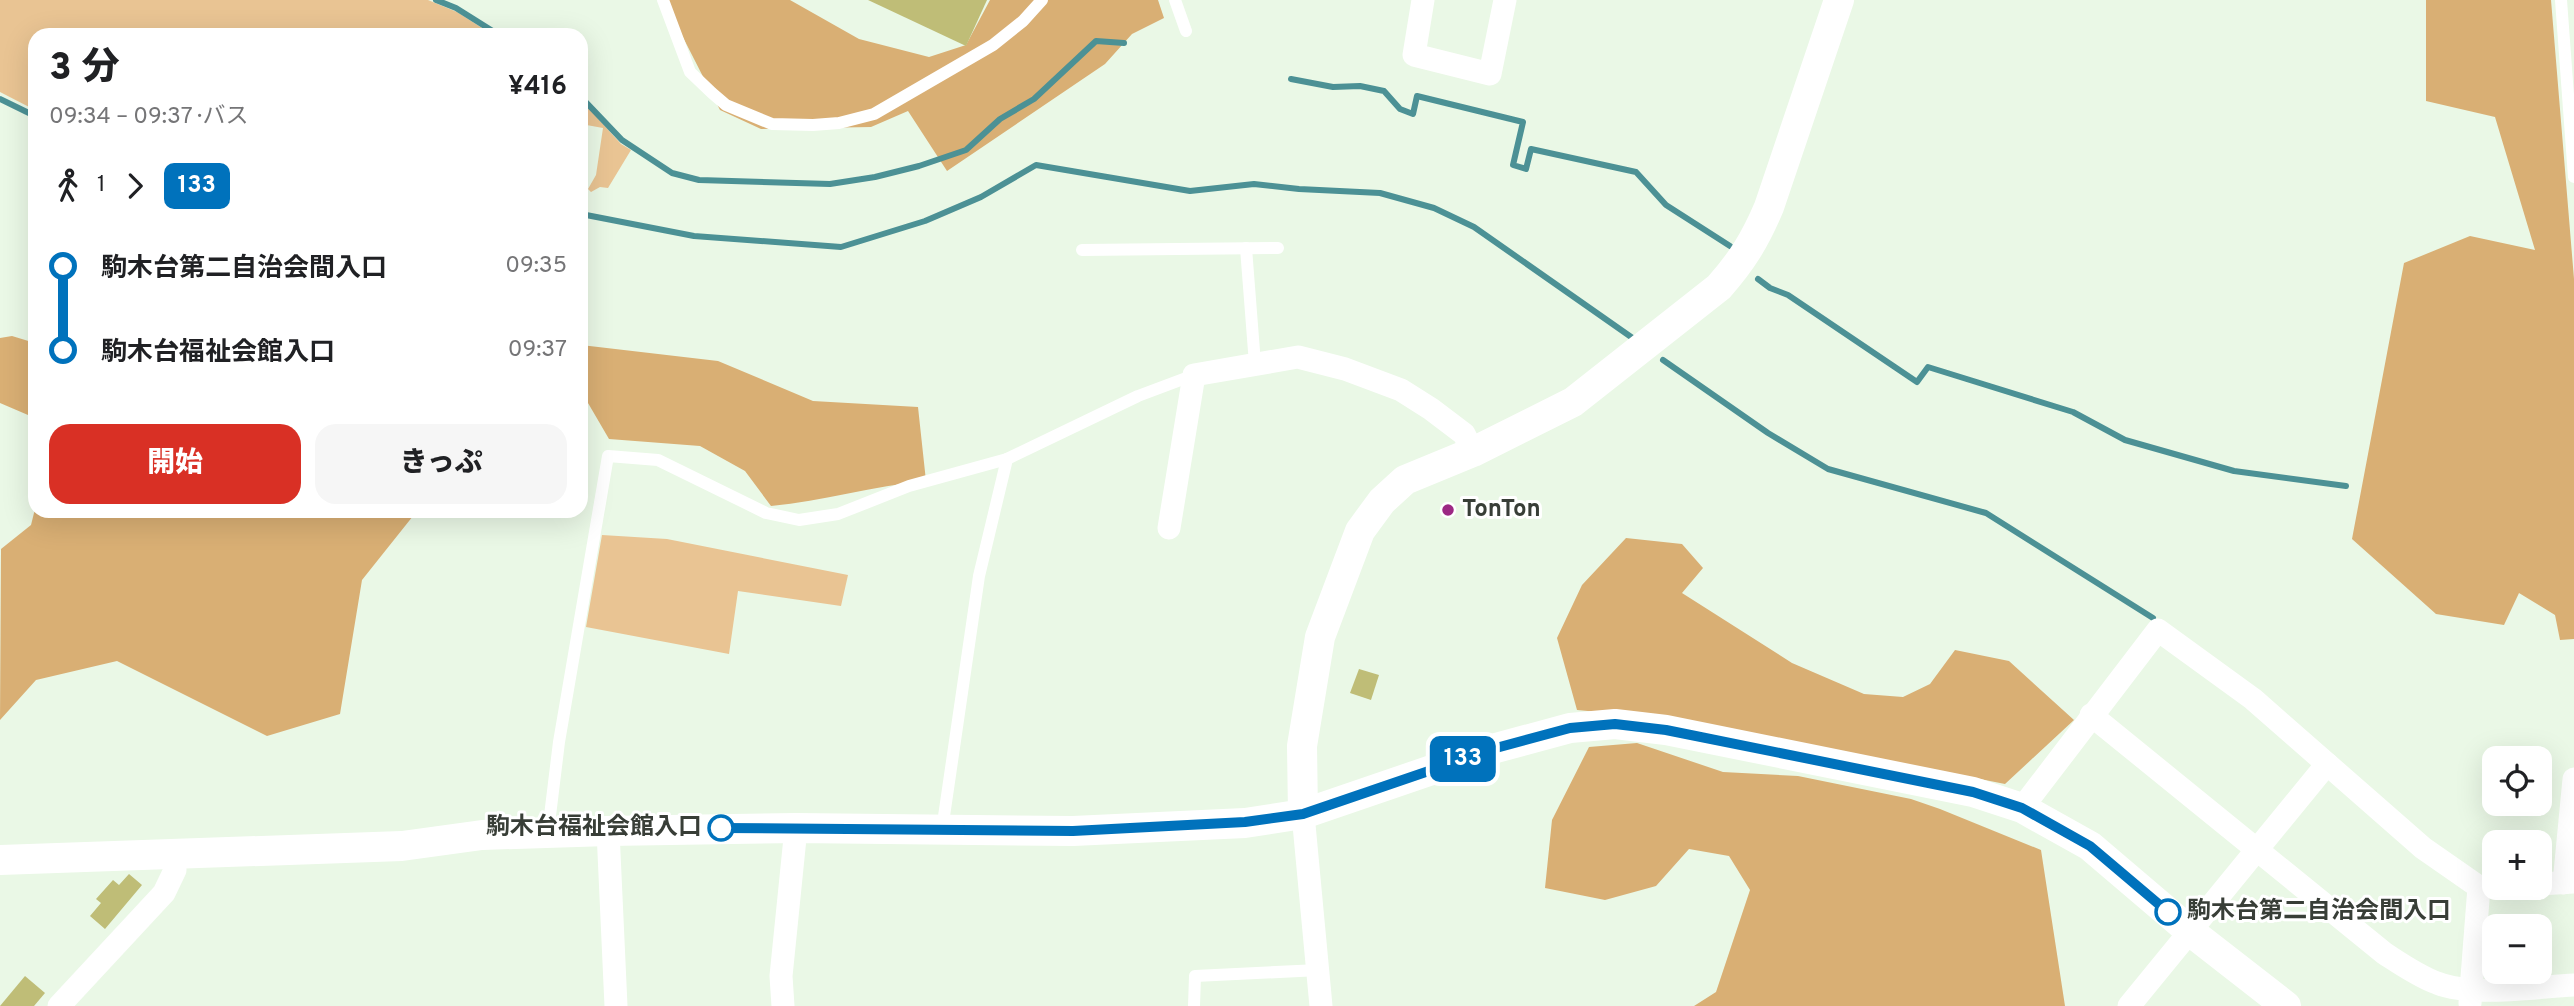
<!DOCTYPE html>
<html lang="ja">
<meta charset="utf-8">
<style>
:root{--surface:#fff;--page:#f6f6f6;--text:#202124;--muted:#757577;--accent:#d93025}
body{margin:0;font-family:Overpass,"Noto Sans JP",sans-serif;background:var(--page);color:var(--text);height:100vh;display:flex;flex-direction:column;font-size:26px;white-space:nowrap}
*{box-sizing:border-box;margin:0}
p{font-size:23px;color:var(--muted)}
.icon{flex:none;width:38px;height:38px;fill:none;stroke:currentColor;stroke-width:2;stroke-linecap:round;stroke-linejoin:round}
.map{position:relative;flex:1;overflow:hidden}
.drawer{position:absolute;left:28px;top:28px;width:560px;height:490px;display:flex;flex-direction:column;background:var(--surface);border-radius:21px;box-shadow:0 7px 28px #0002}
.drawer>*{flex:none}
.badge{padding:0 14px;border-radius:10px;font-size:24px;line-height:46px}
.tools{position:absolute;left:2482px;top:746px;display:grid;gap:14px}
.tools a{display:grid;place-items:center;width:70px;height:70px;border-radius:14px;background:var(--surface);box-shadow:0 7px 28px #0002;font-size:35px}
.map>.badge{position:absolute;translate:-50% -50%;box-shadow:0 0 0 4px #fff}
.legs{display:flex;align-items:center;gap:10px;height:77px;padding:0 21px;font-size:23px}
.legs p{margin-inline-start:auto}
.head{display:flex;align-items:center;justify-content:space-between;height:119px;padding:0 21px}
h1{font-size:38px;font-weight:800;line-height:52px}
.action{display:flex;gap:14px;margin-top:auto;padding:14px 21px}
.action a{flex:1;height:80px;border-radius:21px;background:var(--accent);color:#fff;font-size:28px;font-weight:800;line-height:80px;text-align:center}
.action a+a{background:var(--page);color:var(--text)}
ul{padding:0 21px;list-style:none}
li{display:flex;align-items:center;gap:24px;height:84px;font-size:26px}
li i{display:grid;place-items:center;width:10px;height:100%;margin:0 9px;background:currentColor}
li i::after{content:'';width:18px;height:18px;margin:-9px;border:5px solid;border-radius:50%;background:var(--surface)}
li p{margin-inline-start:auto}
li:first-child i{background:linear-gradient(#0000 50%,currentColor 0)}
li:last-child i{background:linear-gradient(currentColor 50%,#0000 0)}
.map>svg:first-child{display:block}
.green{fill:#e9c493}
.forest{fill:#d9af74}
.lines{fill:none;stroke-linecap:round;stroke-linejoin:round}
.stream{stroke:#4c9195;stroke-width:6}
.building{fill:#bfbd77}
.service{stroke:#fff;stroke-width:12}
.minor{stroke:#fff;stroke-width:23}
.tertiary{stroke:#fff;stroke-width:30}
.line-1-casing{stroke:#fff;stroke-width:16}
.line-1{stroke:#0072bc;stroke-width:10}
.poi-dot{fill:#9c2884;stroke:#fff;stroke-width:2.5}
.stop-1-dot{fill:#fff;stroke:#0072bc;stroke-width:3.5}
.labels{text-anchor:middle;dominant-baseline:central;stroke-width:6;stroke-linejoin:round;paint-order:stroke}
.poi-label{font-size:24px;font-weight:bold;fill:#383e37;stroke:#fff;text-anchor:start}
.stop-label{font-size:24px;font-weight:bold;fill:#383e37;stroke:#fff;text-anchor:end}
</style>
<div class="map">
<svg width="2574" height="1006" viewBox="0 0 2574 1006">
<rect width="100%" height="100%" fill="#eaf8e6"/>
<!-- green -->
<g class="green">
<polygon points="0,0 428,0 457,12 493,35 35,35 35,110 0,92"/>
<polygon points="581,100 621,144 631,150 608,188 600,187 591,192 588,189 596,175 603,128 581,124"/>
<polygon points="602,535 667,539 848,575 841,606 738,591 729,654 586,627"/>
</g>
<!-- forest -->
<g class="forest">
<polygon points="664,0 790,0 859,39 929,57 966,45 990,0 1158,0 1164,18 1132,34 1105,64 947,171 908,111 871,127 761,129 720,110"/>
<polygon points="2426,0 2551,0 2574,279 2574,639 2560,640 2555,615 2519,593 2504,625 2436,614 2352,539 2404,263 2470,236 2535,250 2495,117 2426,101"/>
<polygon points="12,336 35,343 35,418 0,403 0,338"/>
<path d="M581,345L718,361L813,401L918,407L926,481C873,486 823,501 771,506L745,471L700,446L609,439L581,391Z"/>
<polygon points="35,509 35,511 417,511 362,580 340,714 267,736 117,661 36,680 0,720 1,549 31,525"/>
<polygon points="1626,538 1682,544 1703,568 1682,593 1792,663 1864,694 1903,697 1930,684 1955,650 2009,661 2074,720 2005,784 1685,720 1577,710 1557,638 1582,585"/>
<polygon points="1637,743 1723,772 1798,776 1911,799 1940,809 2041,850 2065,1006 1694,1006 1716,992 1750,890 1729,856 1689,849 1656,886 1605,900 1545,888 1552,820 1589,747"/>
</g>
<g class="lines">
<!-- stream -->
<g class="stream">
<polyline points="436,0 456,8 499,35"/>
<polyline points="1291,79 1333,87 1360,86 1384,91 1400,109 1413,114 1417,96 1523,122 1513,165 1526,169 1531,149 1636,172 1666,205 1730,246"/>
<polyline points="581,97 622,140 672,173 699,180 830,184 875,177 919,166 966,150 1000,119 1034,99 1096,41 1124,43"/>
<polyline points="0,99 35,116"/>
<polyline points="581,214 694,236 841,247 925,221 981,197 1036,165 1190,191 1254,184 1299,189 1380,193 1434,208 1474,227 1634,339"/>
<polyline points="1758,279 1770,288 1788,295 1917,382 1928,367 2073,412 2125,440 2234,471 2346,486"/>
<polyline points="1663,360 1768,433 1828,469 1986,513 2153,618"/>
</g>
</g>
<!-- building -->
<g class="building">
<polygon points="868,0 987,0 966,46"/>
<polygon points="1359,669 1379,675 1371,700 1350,693"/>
<polygon points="129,874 142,885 105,929 90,916 101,903 96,899 113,880 119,885"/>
<polygon points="25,976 45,993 34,1006 0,1006"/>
</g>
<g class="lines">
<!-- service -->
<g class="service">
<polyline points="663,0 690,72 712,93 726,105 772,124 813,125 839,123 874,114 993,45 1023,21 1042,0"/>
<polyline points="1175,0 1186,31"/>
<polyline points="2561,0 2574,177"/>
<polyline points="1246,248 1255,364"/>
<polyline points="1082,250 1278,248"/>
<polyline points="942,830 979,576 1007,459 1138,396 1194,375"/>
<polyline points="548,832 559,742 608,456 658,460 766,513 799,520 838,514 909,486 1007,459"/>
<polyline points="1194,1006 1195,976 1319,970"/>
</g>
<!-- minor -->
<g class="minor">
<polyline points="1423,0 1414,55 1490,74 1505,0"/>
<polyline points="1169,528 1194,375 1298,357 1345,369 1401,390 1431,409 1464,434 1473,452"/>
<path d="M2091,715L2384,953C2401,964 2418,976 2437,983C2472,997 2535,987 2574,985"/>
<polyline points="2022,808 2158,630 2253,699 2423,848 2479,887 2494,886"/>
<polyline points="1303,814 1321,1006"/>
<polyline points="608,831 616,1006"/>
<polyline points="2564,883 2574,779"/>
<polyline points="2539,884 2574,882"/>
<polyline points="2470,1003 2479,887"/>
<polyline points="59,1006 164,893 175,870 174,854"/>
<polyline points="783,1006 781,976 796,828"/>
<polyline points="2129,1006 2327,764"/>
</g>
<!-- tertiary -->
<g class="tertiary">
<path d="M1303,814L1302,746L1320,637L1360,531L1382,501L1405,480L1473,452L1573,402L1719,287C1742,261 1755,240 1769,207L1839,0"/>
<polyline points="0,860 402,846 482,835 608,831 796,828 1073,831 1245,823 1303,814 1496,748 1570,728 1615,724 1666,730 1973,792 2022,808 2090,846 2191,932 2286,1006"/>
</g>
</g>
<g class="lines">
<defs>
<polyline id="line-1" points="721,828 1073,831 1245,822 1303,814 1496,748 1570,728 1615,724 1666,730 1973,792 2022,808 2090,846 2168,912"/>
</defs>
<!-- line-1 casing -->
<use href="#line-1" class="line-1-casing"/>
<!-- line-1 -->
<use href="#line-1" class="line-1"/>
</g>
<!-- markers -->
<circle class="poi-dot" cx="1448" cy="510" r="7"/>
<g class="stop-1-dot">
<circle cx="721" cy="828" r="12"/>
<circle cx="2168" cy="912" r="12"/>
</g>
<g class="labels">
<!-- poi labels -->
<g class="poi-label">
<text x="1462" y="510">TonTon</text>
</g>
<!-- stop labels -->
<g class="stop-label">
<text x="702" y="828">駒木台福祉会館入口</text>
<text x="2187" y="912" text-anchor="start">駒木台第二自治会間入口</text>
</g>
</g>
</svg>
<div class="tools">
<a><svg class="icon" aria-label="locate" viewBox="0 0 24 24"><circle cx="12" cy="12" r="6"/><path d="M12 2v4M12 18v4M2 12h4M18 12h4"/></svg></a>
<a>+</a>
<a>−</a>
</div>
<b class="badge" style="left:1463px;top:759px;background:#0072bc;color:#fff">133</b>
<section class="drawer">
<div class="head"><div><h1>3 分</h1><p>09:34 – 09:37 · バス</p></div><b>¥416</b></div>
<div class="legs"><svg class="icon" aria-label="walk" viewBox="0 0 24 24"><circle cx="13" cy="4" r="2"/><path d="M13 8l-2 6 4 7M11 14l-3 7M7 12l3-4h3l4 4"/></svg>1<svg class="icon" aria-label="forward" viewBox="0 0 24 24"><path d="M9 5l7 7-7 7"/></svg><b class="badge" style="background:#0072bc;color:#fff">133</b></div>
<ul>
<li><i style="color:#0072bc"></i><b>駒木台第二自治会間入口</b><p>09:35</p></li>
<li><i style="color:#0072bc"></i><b>駒木台福祉会館入口</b><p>09:37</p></li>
</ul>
<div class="action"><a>開始</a><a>きっぷ</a></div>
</section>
</div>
